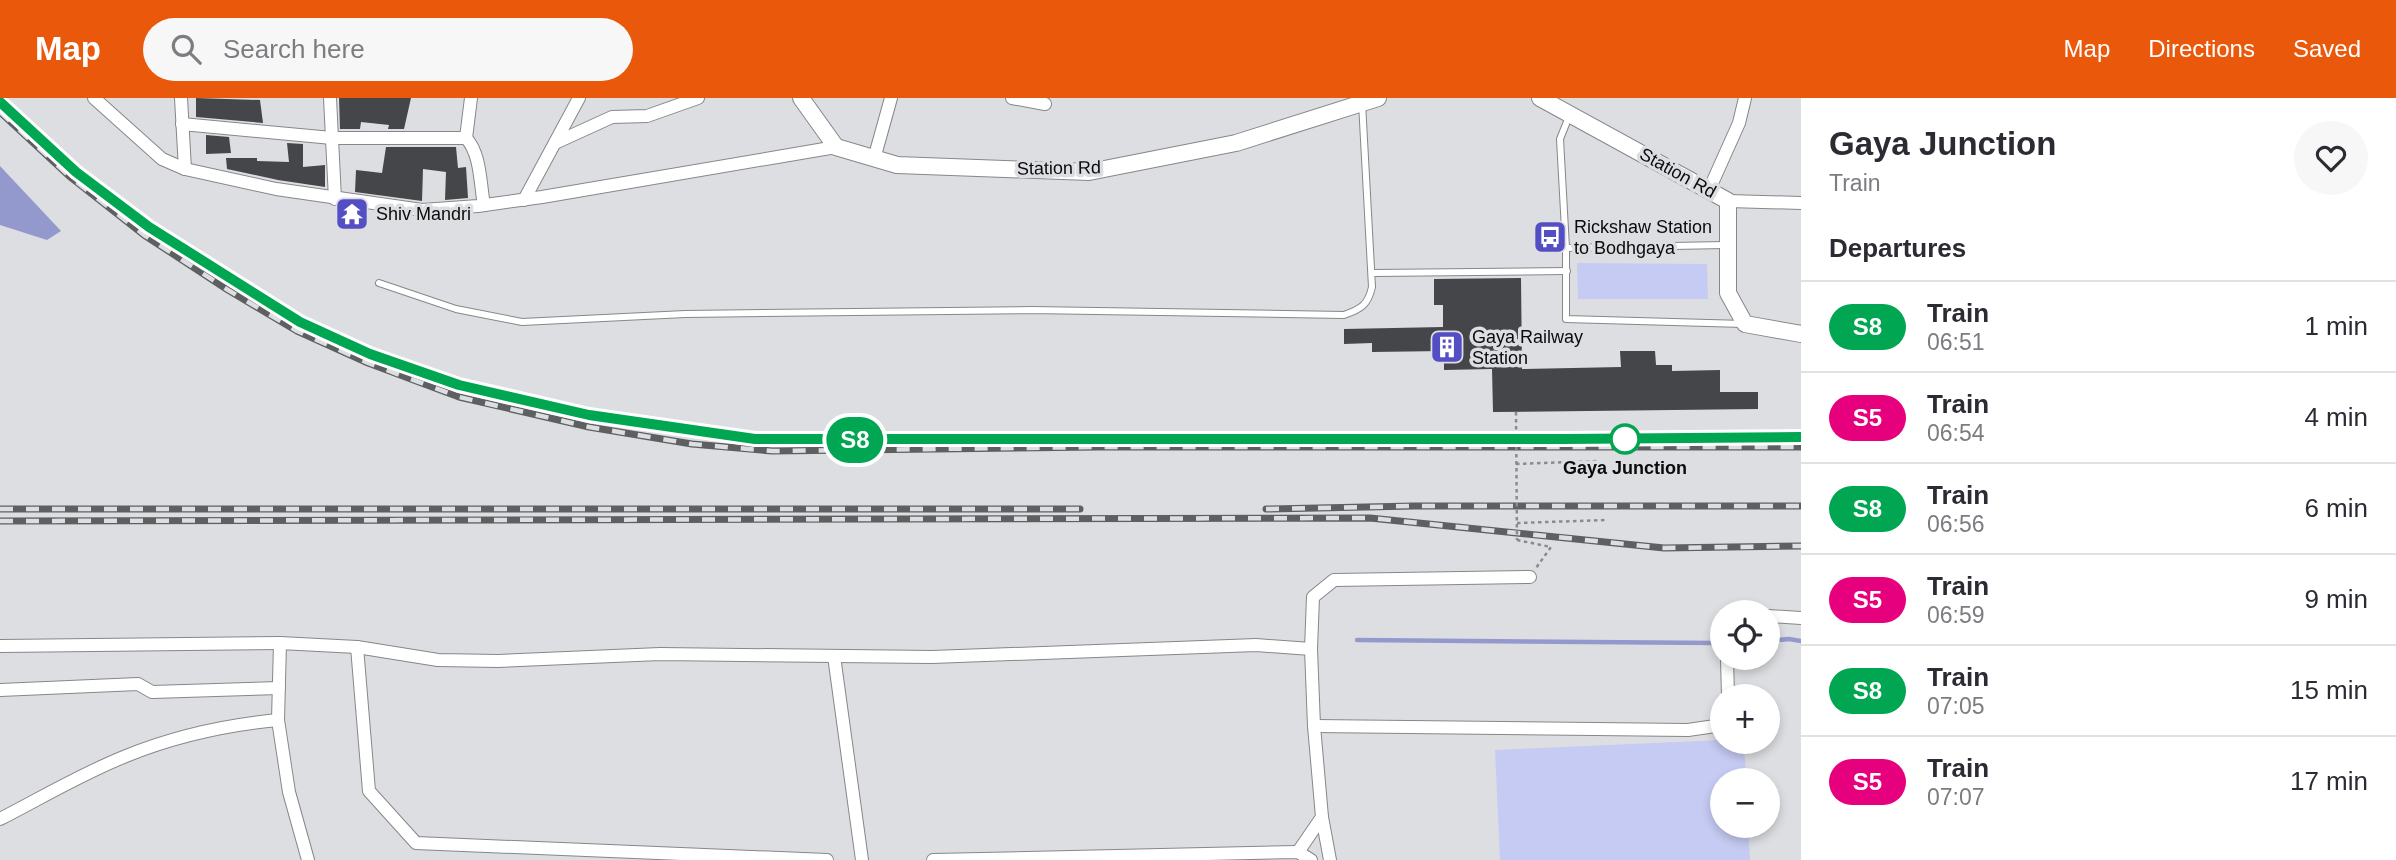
<!DOCTYPE html>
<meta charset="utf-8">
<style>
:root{--surface:#fff;--page:#f7f7f7;--text:#2b2b33;--muted:#7c7c81;--line:#e1e1e2;--accent:#ea580c}
body{margin:0;font-family:Arial,sans-serif;background:var(--page);color:var(--text);height:100vh;display:flex;flex-direction:column;font-size:26px;white-space:nowrap}
*{box-sizing:border-box;margin:0}
p{font-size:23px;color:var(--muted)}
.icon{flex:none;width:38px;height:38px;fill:none;stroke:currentColor;stroke-width:2;stroke-linecap:round;stroke-linejoin:round}
.map{position:relative;flex:1;overflow:hidden}
.panel{display:flex;flex-direction:column;background:var(--surface);width:595px}
.panel>*{flex:none}
.badge{padding:0 14px;border-radius:23px;font-size:24px;line-height:46px}
.buttons{position:absolute;left:1710px;top:502px;display:grid;gap:14px}
.buttons a{display:grid;place-items:center;width:70px;height:70px;border-radius:50%;background:var(--surface);box-shadow:0 4px 10px #0003;font-size:35px}
.map>.badge{position:absolute;translate:-50% -50%;box-shadow:0 0 0 4px #fff}
h2{padding:0 28px;font-size:26px;line-height:63px}
.round{display:grid;place-items:center;flex:none;width:74px;height:74px;border-radius:37px;background:var(--page)}
.summary{display:flex;align-items:center;justify-content:space-between;height:119px;padding:0 28px}
h1{font-size:33px;font-weight:700;line-height:52px}
ul{padding:0;list-style:none}
li{display:flex;align-items:center;gap:21px;height:91px;padding:0 28px;border-top:2px solid var(--line)}
li div{flex:1}
li b{display:block;font-size:26px}
li em{font-style:normal}
li .badge{min-width:77px;font-weight:700;text-align:center}
header{display:flex;align-items:center;gap:42px;box-sizing:border-box;height:98px;padding:0 35px;background:var(--accent);color:#fff}
header strong{font-size:33px}
nav{display:flex;gap:38px;margin-inline-start:auto;font-size:24px}
.search{width:490px;height:63px;background:var(--page);display:flex;align-items:center;gap:18px;box-sizing:border-box;padding:0 24px;border-radius:38px;color:var(--muted);font-size:26px}
main{display:flex;flex:1;min-height:0}
.map>svg:first-child{display:block}
.green{fill:#c6cbf3}
.water{fill:#9499cd}
.lines{fill:none;stroke-linecap:round;stroke-linejoin:round}
.stream{stroke:#9499cd;stroke-width:4.5}
.building{fill:#454649}
.service-casing{stroke:#86878a;stroke-width:8}
.minor-casing{stroke:#86878a;stroke-width:14}
.tertiary-casing{stroke:#86878a;stroke-width:18}
.path{stroke:#8b8b8d;stroke-width:2.5;stroke-dasharray:3.5 3.5;stroke-linecap:butt}
.service{stroke:#fff;stroke-width:6}
.minor{stroke:#fff;stroke-width:12}
.tertiary{stroke:#fff;stroke-width:16}
.rail-casing{stroke:#5e5f60;stroke-width:7}
.rail{stroke:#dddee1;stroke-width:4.5;stroke-dasharray:13;stroke-linecap:butt}
.path-bridge{stroke:#8b8b8d;stroke-width:2.5;stroke-dasharray:3.5 3.5;stroke-linecap:butt}
.line-casing{stroke:#fff;stroke-width:16}
.line{stroke:#00a651;stroke-width:10}
.stop-dot{fill:#fff;stroke:#00a651;stroke-width:3.5}
.labels{text-anchor:middle;dominant-baseline:central;stroke-width:7;stroke-linejoin:round;paint-order:stroke}
.street-label{font-size:18px;fill:#0b0b0c;stroke:#dddee1}
.poi-label{font-size:18px;fill:#0b0b0c;stroke:#dddee1;text-anchor:start}
.stop-label{font-size:18px;font-weight:bold;fill:#0b0b0c;stroke:#dddee1}
</style>
<header>
<strong>Map</strong>
<div class="search"><svg class="icon" aria-label="search" viewBox="0 0 24 24"><circle cx="10" cy="10" r="6"/><path d="M15 15l6 6"/></svg>Search here</div>
<nav><a>Map</a><a>Directions</a><a>Saved</a></nav>
</header>
<main>
<div class="map">
<svg width="1801" height="762" viewBox="0 0 1801 762">
<rect width="100%" height="100%" fill="#dddee1"/>
<!-- green -->
<g class="green">
<polygon points="1577,165 1707,166 1708,201 1578,201"/>
<polygon points="1722,642 1722,644 1744,644 1746,682 1722,682 1722,728 1748,728 1750,762 1500,762 1495,652"/>
</g>
<!-- water -->
<polygon class="water" points="0,68 61,133 47,142 0,127"/>
<g class="lines">
<!-- stream -->
<g class="stream">
<polyline points="1357,542 1717,545"/>
<polyline points="1768,543 1789,541 1801,543"/>
</g>
</g>
<!-- building -->
<g class="building">
<polygon points="196,0 260,2 263,25 196,19"/>
<polygon points="339,0 411,0 404,31 388,31 389,27 361,24 360,31 340,31"/>
<polygon points="206,37 229,39 231,55 206,56"/>
<polygon points="287,45 303,46 303,69 325,67 325,89 278,82 227,71 226,60 257,60 257,63 289,64"/>
<polygon points="386,49 456,49 458,70 466,69 468,100 445,102 446,74 423,71 422,103 355,94 356,72 382,75"/>
<polygon points="343,110 361,112 362,124 344,123"/>
<polygon points="1521,180 1522,271 1621,269 1620,253 1655,253 1656,267 1672,267 1672,273 1720,272 1720,294 1758,294 1758,311 1493,314 1492,271 1444,272 1444,253 1372,254 1372,245 1344,246 1344,231 1443,229 1443,207 1434,207 1434,181"/>
</g>
<g class="lines">
<defs>
<g id="service">
<polyline points="1570,16 1560,41 1566,150 1566,221 1744,226"/>
<polyline points="1566,150 1725,147"/>
<polyline points="1373,175 1567,173"/>
<path d="M379,185L456,211L522,224L685,216L1032,212L1344,217C1361,211 1368,207 1372,189L1362,5"/>
</g>
<g id="minor">
<polyline points="94,0 162,61 185,71 276,91 422,112 478,108 542,99 836,49"/>
<polyline points="181,0 185,71"/>
<polyline points="330,0 335,101"/>
<polyline points="1012,0 1045,6"/>
<polyline points="182,26 332,40 466,40 471,0"/>
<path d="M466,40C481,56 480,86 484,107"/>
<polyline points="555,45 612,19 647,18 698,0"/>
<polyline points="874,61 891,0"/>
<polyline points="1709,92 1739,25 1745,0"/>
<polyline points="524,102 579,0"/>
<polyline points="1728,103 1801,105"/>
<polyline points="1768,518 1801,520"/>
<polyline points="0,548 280,545"/>
<polyline points="357,549 369,693 416,745 827,762"/>
<polyline points="834,558 862,762"/>
<polyline points="1727,560 1728,598"/>
<polyline points="0,592 138,586 152,594 279,590"/>
<polyline points="1314,628 1688,632 1722,627"/>
<polyline points="1322,719 1330,762"/>
<path d="M0,721C41,700 83,675 126,658C175,638 226,627 278,622"/>
<polyline points="1298,754 1322,719 1314,628 1311,551 1313,499 1334,482 1530,479"/>
<polyline points="308,762 289,694 278,622 280,545 357,549 438,562 498,563 660,556 932,559 1256,547 1311,551"/>
<polyline points="933,762 1298,754 1311,762"/>
</g>
<g id="tertiary">
<polyline points="801,0 836,49 897,67 1089,74 1236,45 1378,0"/>
<polyline points="1540,0 1728,103 1728,195 1745,226 1801,236"/>
</g>
</defs>
<!-- service casing -->
<use href="#service" class="service-casing"/>
<!-- minor casing -->
<use href="#minor" class="minor-casing"/>
<!-- tertiary casing -->
<use href="#tertiary" class="tertiary-casing"/>
<!-- path -->
<g class="path">
<polyline points="1516,366 1597,363"/>
<polyline points="1517,425 1608,422"/>
<polyline points="1517,442 1551,449 1536,470"/>
</g>
<!-- service -->
<use href="#service" class="service"/>
<!-- minor -->
<use href="#minor" class="minor"/>
<!-- tertiary -->
<use href="#tertiary" class="tertiary"/>
<defs>
<g id="rail">
<polyline points="0,14 69,78 144,137 228,192 297,233 368,265 459,299 589,329 692,346 772,353 1098,349 1801,349"/>
<polyline points="417,272 459,287 589,317 755,341 984,342"/>
<polyline points="0,411 1080,411"/>
<polyline points="1266,411 1414,408 1801,408"/>
<polyline points="0,423 1370,420 1664,450 1801,448"/>
</g>
</defs>
<!-- rail casing -->
<use href="#rail" class="rail-casing"/>
<!-- rail -->
<use href="#rail" class="rail"/>
<!-- path-bridge -->
<polyline class="path-bridge" points="1516,314 1517,442"/>
</g>
<g class="lines">
<defs>
<polyline id="line" points="0,4 76,74 149,129 300,224 370,256 459,287 589,317 755,341 1565,341 1801,339"/>
</defs>
<!-- line casing -->
<use href="#line" class="line-casing"/>
<!-- line -->
<use href="#line" class="line"/>
</g>
<!-- icons -->
<defs>
<symbol id="temple-square" viewBox="-11 -11 22 22"><rect x="-9" y="-9" width="18" height="18" rx="4" fill="#544ec5" stroke="#dddee1"/><path d="M0-6L5-2H3V0L6.5 2.5H4V6H1.5V3h-3V6H-4V2.5H-6.5L-3 0V-2H-5Z" fill="#fff"/></symbol>
<symbol id="bus-square" viewBox="-11 -11 22 22"><rect x="-9" y="-9" width="18" height="18" rx="4" fill="#544ec5" stroke="#dddee1"/><path d="M-5-6H5V4H4V6H2V4H-2V6H-4V4H-5ZM-3.5-4V0h7V-4ZM-3.5 1.2v1.5H-2V1.2ZM2 1.2v1.5H3.5V1.2Z" fill="#fff"/></symbol>
<symbol id="building-square" viewBox="-11 -11 22 22"><rect x="-9" y="-9" width="18" height="18" rx="4" fill="#544ec5" stroke="#dddee1"/><path d="M-4-6H4V6H1V3H-1V6H-4ZM-2.5-4.3h1.7v1.8h-1.7ZM.8-4.3h1.7v1.8H.8ZM-2.5-1h1.7V.8h-1.7ZM.8-1h1.7V.8H.8Z" fill="#fff"/></symbol>
</defs>
<g fill-rule="evenodd">
<use href="#temple-square" x="333" y="97" width="38" height="38"/>
<use href="#bus-square" x="1531" y="120" width="38" height="38"/>
<use href="#building-square" x="1428" y="230" width="38" height="38"/>
</g>
<!-- markers -->
<circle class="stop-dot" cx="1625" cy="341" r="14"/>
<g class="labels">
<!-- street labels -->
<g class="street-label">
<text transform="translate(1059 70) rotate(-1)">Station Rd</text>
<text transform="translate(1678 75) rotate(29)">Station Rd</text>
</g>
<!-- poi labels -->
<g class="poi-label">
<text x="376" y="116">Shiv Mandri</text>
<text x="1574" y="129">Rickshaw Station<tspan x="1574" dy="21">to Bodhgaya</tspan></text>
<text x="1472" y="239">Gaya Railway<tspan x="1472" dy="21">Station</tspan></text>
</g>
<!-- stop labels -->
<g class="stop-label">
<text x="1625" y="370">Gaya Junction</text>
</g>
</g>
</svg>
<div class="buttons">
<a><svg class="icon" aria-label="locate" viewBox="0 0 24 24"><circle cx="12" cy="12" r="6"/><path d="M12 2v4M12 18v4M2 12h4M18 12h4"/></svg></a>
<a>+</a>
<a>−</a>
</div>
<b class="badge" style="left:855px;top:342px;background:#00a651;color:#fff">S8</b>
</div>
<section class="panel">
<div class="summary"><div><h1>Gaya Junction</h1><p>Train</p></div><a class="round"><svg class="icon" aria-label="heart" viewBox="0 0 24 24"><path d="M12 20l-8-8c-3-5 5-10 8-4 3-6 11-1 8 4z"/></svg></a></div>
<h2>Departures</h2>
<ul>
<li><span class="badge" style="background:#00a651;color:#fff">S8</span><div><b>Train</b><p>06:51</p></div><em>1 min</em></li>
<li><span class="badge" style="background:#e6007e;color:#fff">S5</span><div><b>Train</b><p>06:54</p></div><em>4 min</em></li>
<li><span class="badge" style="background:#00a651;color:#fff">S8</span><div><b>Train</b><p>06:56</p></div><em>6 min</em></li>
<li><span class="badge" style="background:#e6007e;color:#fff">S5</span><div><b>Train</b><p>06:59</p></div><em>9 min</em></li>
<li><span class="badge" style="background:#00a651;color:#fff">S8</span><div><b>Train</b><p>07:05</p></div><em>15 min</em></li>
<li><span class="badge" style="background:#e6007e;color:#fff">S5</span><div><b>Train</b><p>07:07</p></div><em>17 min</em></li>
</ul>
</section>
</main>
